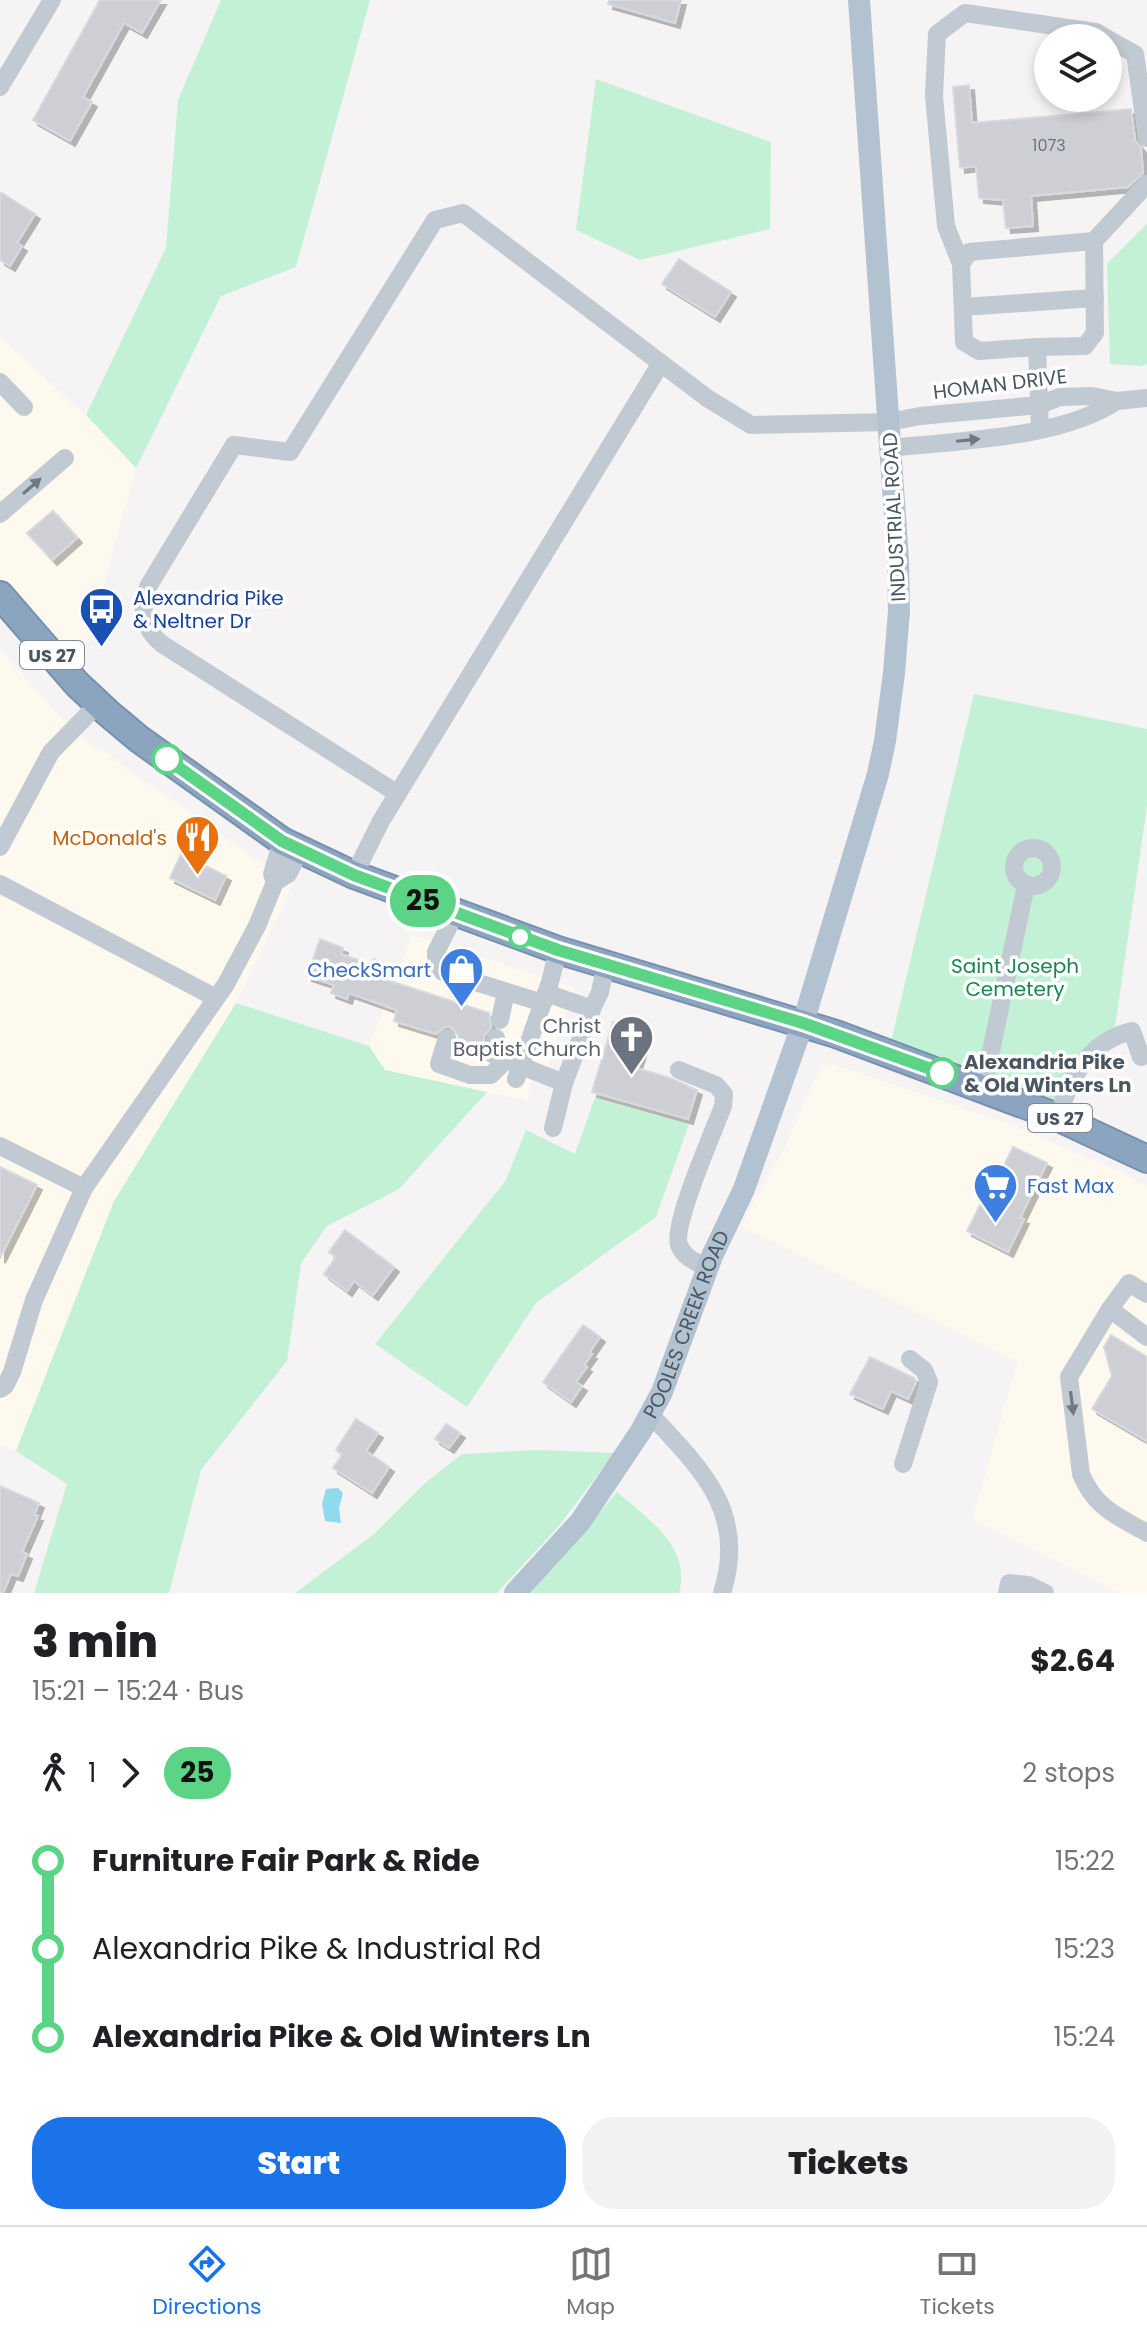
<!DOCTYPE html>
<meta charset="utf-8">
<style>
:root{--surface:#fff;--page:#f2f2f2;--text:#202124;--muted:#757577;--line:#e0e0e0;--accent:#1a73e8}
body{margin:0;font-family:Poppins,sans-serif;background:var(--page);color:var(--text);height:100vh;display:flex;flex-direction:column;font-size:30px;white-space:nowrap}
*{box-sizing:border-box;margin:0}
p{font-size:26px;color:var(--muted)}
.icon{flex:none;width:44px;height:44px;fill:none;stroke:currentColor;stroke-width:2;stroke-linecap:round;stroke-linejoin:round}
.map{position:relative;height:1593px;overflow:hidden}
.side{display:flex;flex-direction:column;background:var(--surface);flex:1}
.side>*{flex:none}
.badge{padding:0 16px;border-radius:26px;font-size:28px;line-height:52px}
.controls{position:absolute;left:1034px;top:24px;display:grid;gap:16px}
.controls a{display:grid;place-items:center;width:88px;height:88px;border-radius:50%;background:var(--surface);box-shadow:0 4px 12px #0003;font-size:40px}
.map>.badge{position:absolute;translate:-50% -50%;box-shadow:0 0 0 4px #fff}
.legs{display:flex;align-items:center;gap:12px;height:88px;padding:0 32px;font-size:26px}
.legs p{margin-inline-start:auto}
.headline{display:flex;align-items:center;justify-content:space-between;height:136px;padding:0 32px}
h1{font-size:44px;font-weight:800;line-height:60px}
.action{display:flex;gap:16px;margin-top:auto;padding:16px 32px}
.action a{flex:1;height:92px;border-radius:32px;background:var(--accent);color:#fff;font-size:32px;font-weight:800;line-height:92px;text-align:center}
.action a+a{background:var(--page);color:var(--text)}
ul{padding:0 32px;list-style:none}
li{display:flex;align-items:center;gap:28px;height:88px;font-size:30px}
li i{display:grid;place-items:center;width:12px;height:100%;margin:0 10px;background:currentColor}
li i::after{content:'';width:20px;height:20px;margin:-10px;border:6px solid;border-radius:50%;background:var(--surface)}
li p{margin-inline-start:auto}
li:first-child i{background:linear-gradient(#0000 50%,currentColor 0)}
li:last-child i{background:linear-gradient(currentColor 50%,#0000 0)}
.tab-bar{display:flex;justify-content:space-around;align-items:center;height:112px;border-top:2px solid var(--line);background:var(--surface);font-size:22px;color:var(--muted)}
.tab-bar a{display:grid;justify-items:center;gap:4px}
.tab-bar .active{color:var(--accent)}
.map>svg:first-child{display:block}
.commercial{fill:#fdf9ef}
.green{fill:#c3f1d5}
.water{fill:#90daee}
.building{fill:#cdcfd5;stroke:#d7d9de;stroke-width:2;filter:url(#shadow)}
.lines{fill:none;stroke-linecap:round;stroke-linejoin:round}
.highway-casing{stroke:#7690ad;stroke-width:30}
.minor{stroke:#c1cad2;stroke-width:18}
.major{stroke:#b3c2d1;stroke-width:22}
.highway{stroke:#8ba5c1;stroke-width:26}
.oneway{fill:#6e7983}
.line-1-casing{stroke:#fff;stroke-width:18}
.line-1{stroke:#5cd486;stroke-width:12}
.stop-1-dot{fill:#fff;stroke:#5cd486;stroke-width:4}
.labels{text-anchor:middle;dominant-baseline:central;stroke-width:7;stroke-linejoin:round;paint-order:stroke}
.number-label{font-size:16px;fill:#6b747e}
.shield{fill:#fff;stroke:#808990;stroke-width:2}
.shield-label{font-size:18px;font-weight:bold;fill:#4a5661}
.street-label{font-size:20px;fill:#4a5661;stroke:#fff}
.transit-label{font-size:20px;fill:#164399;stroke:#fff;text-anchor:start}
.food-label{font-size:20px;fill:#c56008;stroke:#fff;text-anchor:end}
.park-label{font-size:20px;fill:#17864f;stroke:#fff}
.shop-label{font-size:20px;fill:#366cbe;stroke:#fff;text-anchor:end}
.worship-label{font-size:20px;fill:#5b616d;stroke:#fff;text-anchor:end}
.stop-label{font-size:20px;font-weight:bold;fill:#4a5661;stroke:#fff;text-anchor:start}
</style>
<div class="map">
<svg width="1147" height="1593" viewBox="0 0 1147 1593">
<defs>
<filter id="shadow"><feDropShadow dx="5" dy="5" stdDeviation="0" flood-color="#0004"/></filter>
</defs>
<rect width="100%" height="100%" fill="#f5f3f3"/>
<!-- commercial -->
<g class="commercial">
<polygon points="0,337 86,415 136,468 77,684 0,595"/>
<polygon points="0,649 56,712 94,747 106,751 135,776 161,791 252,857 294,882 236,1003 114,1201 16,1451 0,1444"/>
<polygon points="412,935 574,987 547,1069 530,1081 528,1101 385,1070 369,1046"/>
<polygon points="834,1064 1012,1125 1123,1173 1147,1187 1147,1593 1120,1593 972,1520 1017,1362 741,1226 786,1145 814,1080 822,1069"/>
</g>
<!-- green -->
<g class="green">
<polygon points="221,0 370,0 296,267 221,296 136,468 86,415 166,248 178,100"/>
<polygon points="596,79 771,142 770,229 640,260 576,230"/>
<polygon points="1147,223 1147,364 1140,366 1110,364 1107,264"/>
<polygon points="974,694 1147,729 1147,806 1114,1034 1057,1117 888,1054"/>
<polygon points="236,1003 369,1046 385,1070 487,1092 399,1189 327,1226 301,1263 287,1361 201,1470 169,1593 34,1593 67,1484 16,1451 114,1201"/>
<polygon points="595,1098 689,1124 656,1217 536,1303 467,1407 375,1344 506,1180 526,1130 575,1154"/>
<polygon points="539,1450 614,1453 558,1527 497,1593 295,1593 374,1534 423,1485 462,1454"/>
<path d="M617,1492C647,1518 692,1547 679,1593H527L558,1562Z"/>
</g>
<!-- water -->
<polygon class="water" points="338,1488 343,1493 339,1508 341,1523 325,1521 322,1504 326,1489"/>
<!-- building -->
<g class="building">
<polygon points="100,0 161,0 142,33 124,23 83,97 92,102 70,141 33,120"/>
<polygon points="609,0 681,0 675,23 608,4"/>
<polygon points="969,85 972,123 1131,109 1135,140 1141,148 1143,173 1128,187 1031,196 1033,226 1006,228 1003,200 979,198 976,166 960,168 953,87"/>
<polygon points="0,192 35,214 17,243 22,246 10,266 0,260"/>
<polygon points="679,259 731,292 715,317 662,284"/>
<polygon points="53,511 77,538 52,560 27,533"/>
<polygon points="181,854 226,876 215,900 170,878"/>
<polygon points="320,939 343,948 341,954 372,965 374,959 389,965 384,979 489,1013 491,1027 484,1036 483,1049 458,1042 458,1035 451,1027 444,1027 436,1034 394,1021 397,1010 349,993 347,999 331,993 334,985 307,976"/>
<polygon points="622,1018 643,1024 641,1030 647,1032 636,1068 670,1078 697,1090 688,1119 592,1092 613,1022 620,1024"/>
<polygon points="1013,1147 1047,1163 1020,1218 1024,1219 1008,1252 967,1231 983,1199 987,1201"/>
<polygon points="0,1167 37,1185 0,1258"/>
<polygon points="345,1230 394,1267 373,1295 354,1281 347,1291 324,1274 336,1257 329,1252"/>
<polygon points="583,1325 600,1337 589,1353 592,1354 584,1365 587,1367 576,1382 582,1386 571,1402 543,1382"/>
<polygon points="1111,1335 1147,1357 1147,1441 1092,1409 1112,1376 1104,1347"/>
<polygon points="870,1357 914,1378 916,1382 908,1399 891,1391 883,1409 850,1394"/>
<polygon points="356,1419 378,1433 366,1451 389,1467 372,1493 333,1468 342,1455 336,1450"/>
<polygon points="446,1424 460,1433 449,1448 435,1439"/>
<polygon points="0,1486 39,1503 34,1515 38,1516 22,1552 27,1554 18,1576 11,1574 3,1593 0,1593"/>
</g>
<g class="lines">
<defs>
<polyline id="highway" points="0,595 77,684 108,713 139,739 282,841 354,875 558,950 836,1034 1057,1117 1147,1159"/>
</defs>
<!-- highway casing -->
<use href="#highway" class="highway-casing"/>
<!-- minor -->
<g class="minor">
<polyline points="1108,39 1135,54 1147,138"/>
<polyline points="0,87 52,0"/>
<polyline points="961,264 969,252 1094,241 1147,184"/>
<polyline points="963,307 1095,298"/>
<polyline points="1037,347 1085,346 1095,333 1094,241"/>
<polyline points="0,382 24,407"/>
<polyline points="1040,429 1037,347 979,351 964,342 961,264 946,226 934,96 937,34 965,13 1096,32 1106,38"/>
<path d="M891,448C960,440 1059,439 1117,401"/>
<polyline points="0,514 65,458"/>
<path d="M398,794L162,644C143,629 139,608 149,585L234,445L290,452L435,220L463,213L707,398L751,425L889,422L920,416L1039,405L1060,397L1092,396L1117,401L1147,398"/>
<polyline points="282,841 272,874 275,882 288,874 301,849"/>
<polyline points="0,847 51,752 98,704"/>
<circle cx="1033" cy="867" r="19"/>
<polyline points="354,875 381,821 661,363"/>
<polyline points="0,884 216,998"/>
<polyline points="455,914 436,952 436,963 443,972 543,1003"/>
<polyline points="546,993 592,1009 564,1083 553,1128"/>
<polyline points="592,1009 600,992 606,964"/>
<polyline points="500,1020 506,992"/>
<polyline points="447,1038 439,1064 470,1075 491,1075 506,1060"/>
<polyline points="496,1038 494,1055 564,1083"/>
<path d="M679,1070L716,1085L724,1094L723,1106C714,1131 672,1224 679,1245C684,1258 696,1262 708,1268"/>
<polyline points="516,1079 550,982 558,950"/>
<polyline points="983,1089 1026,885"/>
<path d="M1057,1117C1072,1077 1087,1042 1132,1031L1141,1057L1147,1054"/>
<polyline points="0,1146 84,1188"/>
<path d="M1147,1294L1129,1283L1110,1309L1069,1377L1081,1474C1095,1508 1117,1516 1147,1533"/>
<polyline points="1110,1309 1147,1337"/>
<polyline points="0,1389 5,1386 12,1372 34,1300 84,1188 226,984 257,926 275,882"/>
<path d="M650,1414C701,1469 748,1512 722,1593"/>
<polyline points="903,1464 929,1382 924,1370 910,1359"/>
<polyline points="1007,1593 1009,1583 1028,1585 1045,1593"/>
</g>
<!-- major -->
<path class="major" id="s1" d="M515,1593L580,1522L641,1431L662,1392L712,1256L744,1189L803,1023L878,774L885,741L894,673L899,611L898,560L859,0"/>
<!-- highway -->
<use href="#highway" class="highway"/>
</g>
<!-- one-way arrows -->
<defs><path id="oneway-solid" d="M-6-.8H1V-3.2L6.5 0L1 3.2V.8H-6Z" transform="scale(2)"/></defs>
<g class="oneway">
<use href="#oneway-solid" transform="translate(968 440) rotate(-6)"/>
<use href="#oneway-solid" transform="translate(32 486) rotate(-41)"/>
<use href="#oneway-solid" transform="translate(1072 1403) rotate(83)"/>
</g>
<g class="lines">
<defs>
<polyline id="line-1" points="167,759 282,841 354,875 558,950 803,1023 942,1073"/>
</defs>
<!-- line-1 casing -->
<use href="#line-1" class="line-1-casing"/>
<!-- line-1 -->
<use href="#line-1" class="line-1"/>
</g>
<!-- icons -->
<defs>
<symbol id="bus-pin" viewBox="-11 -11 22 30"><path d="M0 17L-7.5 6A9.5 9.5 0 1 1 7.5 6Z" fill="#1a4fb4" stroke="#fff"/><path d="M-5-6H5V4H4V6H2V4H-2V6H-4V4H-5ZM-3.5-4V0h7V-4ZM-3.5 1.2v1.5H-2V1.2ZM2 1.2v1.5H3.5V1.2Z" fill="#fff"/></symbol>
<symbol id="restaurant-pin" viewBox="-11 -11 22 30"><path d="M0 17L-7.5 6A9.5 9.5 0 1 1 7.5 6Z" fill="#e8710a" stroke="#fff"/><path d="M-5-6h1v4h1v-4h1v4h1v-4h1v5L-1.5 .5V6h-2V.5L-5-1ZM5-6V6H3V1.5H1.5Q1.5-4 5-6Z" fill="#fff"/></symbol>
<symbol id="shop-pin" viewBox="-11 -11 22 30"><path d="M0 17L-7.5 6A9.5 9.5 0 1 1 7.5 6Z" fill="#3f7fe0" stroke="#fff"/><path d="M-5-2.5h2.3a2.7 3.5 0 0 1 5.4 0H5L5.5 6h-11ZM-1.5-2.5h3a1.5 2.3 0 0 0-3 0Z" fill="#fff"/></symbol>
<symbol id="church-pin" viewBox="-11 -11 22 30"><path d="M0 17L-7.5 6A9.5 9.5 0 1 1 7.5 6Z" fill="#6b7280" stroke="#fff"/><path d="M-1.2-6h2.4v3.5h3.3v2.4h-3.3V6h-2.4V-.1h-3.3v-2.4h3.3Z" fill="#fff"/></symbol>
<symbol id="supermarket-pin" viewBox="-11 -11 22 30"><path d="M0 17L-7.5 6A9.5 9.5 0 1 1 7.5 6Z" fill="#3f7fe0" stroke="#fff"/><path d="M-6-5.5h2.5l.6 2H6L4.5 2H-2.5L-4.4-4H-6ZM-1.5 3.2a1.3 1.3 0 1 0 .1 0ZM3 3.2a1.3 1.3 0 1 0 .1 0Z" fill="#fff"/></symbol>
</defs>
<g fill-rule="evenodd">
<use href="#bus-pin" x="76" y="584" width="51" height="69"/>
<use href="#restaurant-pin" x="172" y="812" width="51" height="69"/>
<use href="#shop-pin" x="436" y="944" width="51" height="69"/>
<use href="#church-pin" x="606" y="1012" width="51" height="69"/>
<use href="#supermarket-pin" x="970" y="1160" width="51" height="69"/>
</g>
<!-- markers -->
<g class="stop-1-dot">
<circle cx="167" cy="759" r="14"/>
<circle cx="520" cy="937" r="10"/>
<circle cx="942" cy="1073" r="14"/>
</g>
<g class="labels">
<!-- number labels -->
<g class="number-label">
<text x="1049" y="145">1073</text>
</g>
<!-- shield labels -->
<g class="shield">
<rect x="20" y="641" width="64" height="28" rx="6"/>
<rect x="1028" y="1104" width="64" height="28" rx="6"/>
</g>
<g class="shield-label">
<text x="52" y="655">US 27</text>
<text x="1060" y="1118">US 27</text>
</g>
<!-- street labels -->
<g class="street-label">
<text transform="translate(1000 384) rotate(-7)">HOMAN DRIVE</text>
<text transform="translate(894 517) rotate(-93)">INDUSTRIAL ROAD</text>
<text stroke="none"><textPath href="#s1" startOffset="322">POOLES CREEK ROAD</textPath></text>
</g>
<!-- transit labels -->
<g class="transit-label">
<text x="133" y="598">Alexandria Pike<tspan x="133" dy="23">&amp; Neltner Dr</tspan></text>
</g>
<!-- food labels -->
<g class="food-label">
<text x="167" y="838">McDonald's</text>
</g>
<!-- park labels -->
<g class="park-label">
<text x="1015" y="966">Saint Joseph<tspan x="1015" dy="23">Cemetery</tspan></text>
</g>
<!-- shop labels -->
<g class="shop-label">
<text x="431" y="970">CheckSmart</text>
<text x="1027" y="1186" text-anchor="start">Fast Max</text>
</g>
<!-- worship labels -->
<g class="worship-label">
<text x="601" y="1026">Christ<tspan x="601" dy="23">Baptist Church</tspan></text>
</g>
<!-- stop labels -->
<g class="stop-label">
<text x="964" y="1062">Alexandria Pike<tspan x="964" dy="23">&amp; Old Winters Ln</tspan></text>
</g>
</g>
</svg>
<div class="controls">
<a><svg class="icon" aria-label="layers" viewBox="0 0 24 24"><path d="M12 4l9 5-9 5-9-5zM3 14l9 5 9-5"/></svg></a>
</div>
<b class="badge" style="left:423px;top:901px;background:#5cd486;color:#111">25</b>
</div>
<section class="side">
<div class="headline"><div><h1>3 min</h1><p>15:21 – 15:24 · Bus</p></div><b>$2.64</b></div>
<div class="legs"><svg class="icon" aria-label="walk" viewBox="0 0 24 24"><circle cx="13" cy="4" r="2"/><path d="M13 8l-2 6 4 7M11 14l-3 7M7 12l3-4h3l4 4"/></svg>1<svg class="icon" aria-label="forward" viewBox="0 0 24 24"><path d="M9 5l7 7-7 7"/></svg><b class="badge" style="background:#5cd486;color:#111">25</b><p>2 stops</p></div>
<ul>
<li><i style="color:#5cd486"></i><b>Furniture Fair Park &amp; Ride</b><p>15:22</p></li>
<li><i style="color:#5cd486"></i><span>Alexandria Pike &amp; Industrial Rd</span><p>15:23</p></li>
<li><i style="color:#5cd486"></i><b>Alexandria Pike &amp; Old Winters Ln</b><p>15:24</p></li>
</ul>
<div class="action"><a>Start</a><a>Tickets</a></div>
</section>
<nav class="tab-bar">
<a class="active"><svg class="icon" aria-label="directions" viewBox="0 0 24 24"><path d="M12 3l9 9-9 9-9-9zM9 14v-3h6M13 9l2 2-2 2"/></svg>Directions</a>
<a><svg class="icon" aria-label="map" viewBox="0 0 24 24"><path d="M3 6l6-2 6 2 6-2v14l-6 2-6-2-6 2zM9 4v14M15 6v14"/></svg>Map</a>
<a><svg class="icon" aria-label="tickets" viewBox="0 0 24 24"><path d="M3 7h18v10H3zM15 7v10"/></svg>Tickets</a>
</nav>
